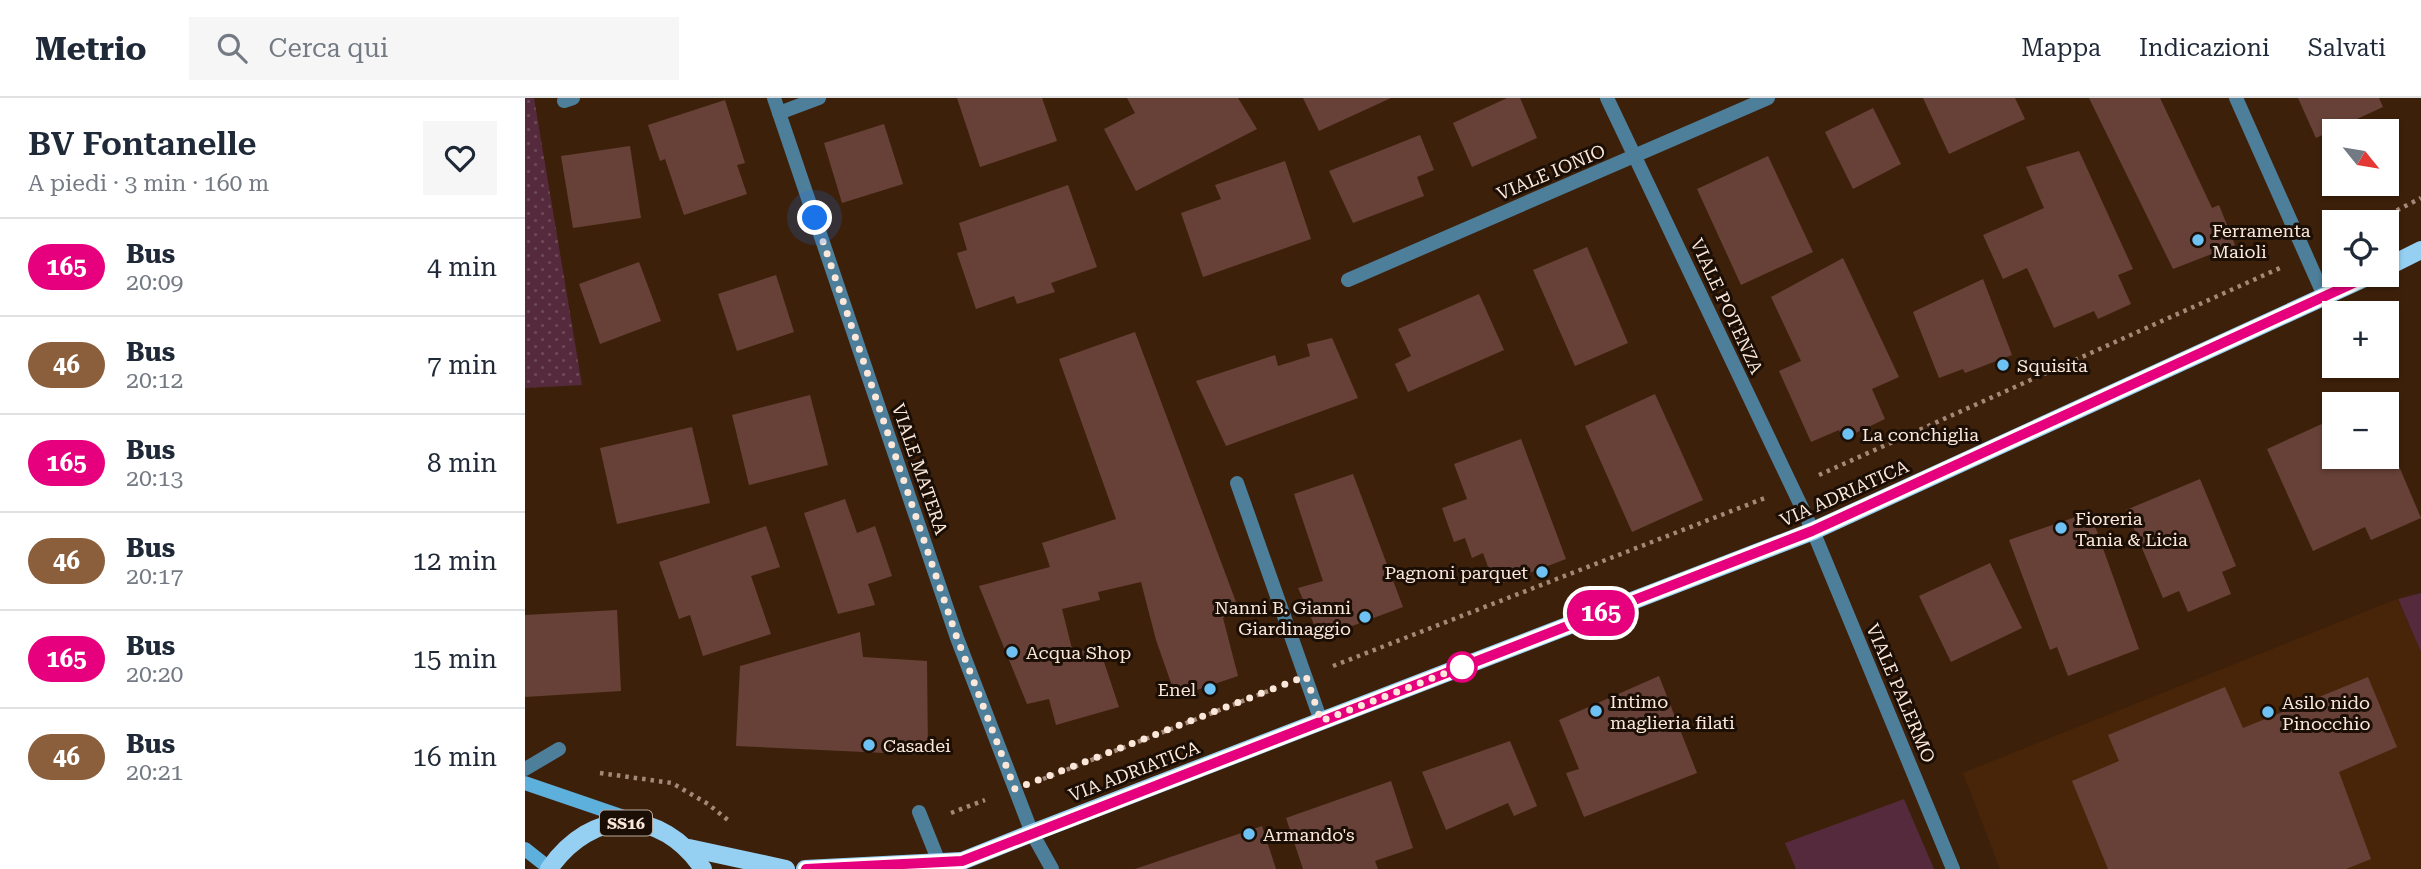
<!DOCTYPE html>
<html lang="it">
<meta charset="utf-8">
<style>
:root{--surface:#fff;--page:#f6f6f7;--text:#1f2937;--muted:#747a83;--line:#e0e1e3}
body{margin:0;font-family:"Roboto Serif",serif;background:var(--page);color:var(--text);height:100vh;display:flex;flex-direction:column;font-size:26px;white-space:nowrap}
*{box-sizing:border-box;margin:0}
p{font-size:23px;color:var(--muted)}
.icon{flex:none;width:38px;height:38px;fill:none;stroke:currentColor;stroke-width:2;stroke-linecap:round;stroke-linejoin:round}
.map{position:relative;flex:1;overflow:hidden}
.drawer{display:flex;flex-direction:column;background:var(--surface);width:525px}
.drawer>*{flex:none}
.badge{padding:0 14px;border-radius:23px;font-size:24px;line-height:46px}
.needle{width:46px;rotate:120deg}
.fabs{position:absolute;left:1797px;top:21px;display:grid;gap:14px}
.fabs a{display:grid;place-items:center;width:77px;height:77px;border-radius:0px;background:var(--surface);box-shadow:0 2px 5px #0004;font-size:35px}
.you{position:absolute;width:35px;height:35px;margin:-18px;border:5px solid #fff;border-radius:50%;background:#1a73e8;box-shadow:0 0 0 10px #1a73e833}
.map>.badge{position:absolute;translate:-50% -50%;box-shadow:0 0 0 4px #fff}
.round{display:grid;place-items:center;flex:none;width:74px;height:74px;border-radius:0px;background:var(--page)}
.head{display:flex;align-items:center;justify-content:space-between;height:119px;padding:0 28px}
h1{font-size:33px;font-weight:600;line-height:52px}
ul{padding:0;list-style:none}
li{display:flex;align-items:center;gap:21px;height:98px;padding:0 28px;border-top:2px solid var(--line)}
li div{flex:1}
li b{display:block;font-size:26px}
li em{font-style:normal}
li .badge{min-width:77px;font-weight:700;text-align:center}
header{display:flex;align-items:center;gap:42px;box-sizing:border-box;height:98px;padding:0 35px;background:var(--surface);border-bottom:2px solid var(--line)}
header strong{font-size:33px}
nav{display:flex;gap:38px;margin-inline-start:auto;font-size:24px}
.search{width:490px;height:63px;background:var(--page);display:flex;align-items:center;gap:18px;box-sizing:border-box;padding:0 24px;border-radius:0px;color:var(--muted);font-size:26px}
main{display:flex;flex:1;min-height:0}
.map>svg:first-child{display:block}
.built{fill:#482509}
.grass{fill:url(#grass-dots)}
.park{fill:#542a3c}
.building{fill:#674138}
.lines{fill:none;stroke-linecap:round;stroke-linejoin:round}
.path{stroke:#a28978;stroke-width:4.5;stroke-dasharray:3.5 5;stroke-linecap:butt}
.lane{stroke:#4d7e9a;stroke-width:14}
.street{stroke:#4d7e9a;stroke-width:14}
.secondary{stroke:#5dafdc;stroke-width:14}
.primary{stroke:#95d0f3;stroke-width:18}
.line-casing{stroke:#fff;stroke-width:16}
.line{stroke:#e6007e;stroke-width:10}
.walk{stroke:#fce8db;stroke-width:7;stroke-dasharray:0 12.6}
.poi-dot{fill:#6dc2f3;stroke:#1b0e05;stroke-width:2.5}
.stop-dot{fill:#fff;stroke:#e6007e;stroke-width:3.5}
.labels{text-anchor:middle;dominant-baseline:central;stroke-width:6;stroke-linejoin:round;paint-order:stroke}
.shield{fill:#1b0e05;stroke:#b8a79b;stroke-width:2}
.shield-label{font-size:16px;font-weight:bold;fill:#fce8db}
.street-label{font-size:18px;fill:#fce8db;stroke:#1b0e05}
.poi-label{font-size:18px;fill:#fce8db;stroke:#1b0e05;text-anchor:start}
</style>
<header>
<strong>Metrio</strong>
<div class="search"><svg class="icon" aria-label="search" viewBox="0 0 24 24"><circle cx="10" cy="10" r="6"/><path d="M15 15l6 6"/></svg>Cerca qui</div>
<nav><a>Mappa</a><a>Indicazioni</a><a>Salvati</a></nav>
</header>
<main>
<section class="drawer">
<div class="head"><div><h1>BV Fontanelle</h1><p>A piedi · 3 min · 160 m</p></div><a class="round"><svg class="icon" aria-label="heart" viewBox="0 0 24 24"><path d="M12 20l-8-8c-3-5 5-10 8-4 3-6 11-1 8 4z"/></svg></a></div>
<ul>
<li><span class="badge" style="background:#e6007e;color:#fff">165</span><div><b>Bus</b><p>20:09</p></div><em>4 min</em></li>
<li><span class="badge" style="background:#8b5e3c;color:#fff">46</span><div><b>Bus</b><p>20:12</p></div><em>7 min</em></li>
<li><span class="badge" style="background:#e6007e;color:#fff">165</span><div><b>Bus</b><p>20:13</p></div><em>8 min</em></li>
<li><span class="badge" style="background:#8b5e3c;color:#fff">46</span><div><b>Bus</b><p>20:17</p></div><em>12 min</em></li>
<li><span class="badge" style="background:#e6007e;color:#fff">165</span><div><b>Bus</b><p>20:20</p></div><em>15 min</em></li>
<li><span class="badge" style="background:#8b5e3c;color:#fff">46</span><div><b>Bus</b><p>20:21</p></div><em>16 min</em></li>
</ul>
</section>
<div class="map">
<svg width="1896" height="771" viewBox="0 0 1896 771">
<defs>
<pattern id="grass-dots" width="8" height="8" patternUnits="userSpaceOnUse" patternTransform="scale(1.75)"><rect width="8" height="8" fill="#542a3c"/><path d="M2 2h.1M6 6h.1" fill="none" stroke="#6e4958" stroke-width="1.8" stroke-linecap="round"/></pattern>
</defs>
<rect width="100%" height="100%" fill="#3d200a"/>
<!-- built -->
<polygon class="built" points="1872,501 1896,554 1896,771 1475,771 1438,675"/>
<!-- grass -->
<polygon class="grass" points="0,0 9,0 57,287 0,290"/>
<!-- park -->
<g class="park">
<polygon points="1896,495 1896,554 1873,501"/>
<polygon points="1379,701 1409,771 1271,771 1260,745"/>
</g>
<!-- building -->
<g class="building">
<polygon points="432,0 517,0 532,43 455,69"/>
<polygon points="602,0 713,0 732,31 611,93 579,31 610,15"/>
<polygon points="778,0 866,0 794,33"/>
<polygon points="982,0 995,0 1012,40 947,69 928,25"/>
<polygon points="1398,0 1490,0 1500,21 1424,56"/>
<polygon points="1564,0 1635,0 1687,110 1694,107 1710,147 1648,171"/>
<polygon points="1773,0 1854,0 1858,9 1791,40"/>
<polygon points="200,2 220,65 212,67 222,96 159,117 140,61 135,63 123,27"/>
<polygon points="1348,10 1376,66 1328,91 1300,34"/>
<polygon points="359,26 378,86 317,105 299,45"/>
<polygon points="895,37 909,72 892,79 899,98 828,125 804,73"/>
<polygon points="105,48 116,120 48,130 36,58"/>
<polygon points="1554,53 1608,171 1593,177 1606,206 1573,221 1569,213 1529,230 1502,170 1478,181 1458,137 1519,110 1501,69"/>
<polygon points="1243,58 1288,154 1216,187 1172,91"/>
<polygon points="760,63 786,141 678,179 656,115 696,101 690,87"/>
<polygon points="543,87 572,169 526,185 530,194 492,206 489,198 451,211 432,155 442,152 434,125"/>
<polygon points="1062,149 1103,245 1050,268 1008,172"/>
<polygon points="1318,160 1374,279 1347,291 1360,321 1318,341 1314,332 1286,344 1254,273 1276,263 1246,199"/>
<polygon points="114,164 136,223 75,246 54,186"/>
<polygon points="251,177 269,234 212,253 193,196"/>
<polygon points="1458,181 1487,257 1440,275 1438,271 1414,280 1388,214"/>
<polygon points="954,196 979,252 883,294 870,266 886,258 873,231"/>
<polygon points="610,234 714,512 698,520 713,578 651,599 631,542 616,484 573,494 575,502 537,511 548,555 574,549 594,609 531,627 524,601 502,606 454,488 525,469 517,445 591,421 534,261"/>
<polygon points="807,240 833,300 701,348 671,283 750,257 753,268 785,258 782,246"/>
<polygon points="1130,296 1178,402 1107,434 1060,328"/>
<polygon points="285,297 303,367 224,387 207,317"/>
<polygon points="1810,320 1810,359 1862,359 1862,340 1896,420 1846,442 1840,429 1788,453 1742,351"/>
<polygon points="167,329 185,405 92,426 75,350"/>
<polygon points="996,341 1041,461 970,488 958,455 947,460 940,440 929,444 917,410 942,401 929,366"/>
<polygon points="828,376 878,509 795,540 773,490 798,483 769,396"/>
<polygon points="1675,381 1711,468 1697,474 1706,496 1663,514 1654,493 1638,500 1601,412"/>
<polygon points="320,401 332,435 350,428 367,478 343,486 350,507 313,516 279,415"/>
<polygon points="1565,414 1614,551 1543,578 1532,549 1525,552 1484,442"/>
<polygon points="241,428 255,469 226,478 246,536 178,558 165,517 154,521 134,464"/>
<polygon points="1465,465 1497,530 1426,564 1394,498"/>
<polygon points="92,512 96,593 0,599 0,517"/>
<polygon points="335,534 338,559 402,563 403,657 211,648 215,568"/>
<polygon points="1134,578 1172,675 1059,719 1041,675 1054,671 1034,622"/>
<polygon points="1843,579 1872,649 1814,674 1846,761 1821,771 1583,771 1547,683 1594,663 1583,637 1700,589 1718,630"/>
<polygon points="985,643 1012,708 989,718 983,705 921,732 897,674"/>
<polygon points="866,683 888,750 850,763 853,771 778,771 761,720"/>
<polygon points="737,728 751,771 610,771"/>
</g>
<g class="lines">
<!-- path -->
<g class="path">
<polyline points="1849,124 1896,100"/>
<polyline points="1294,377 1755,170"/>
<polyline points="808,568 1240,400"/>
<polyline points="75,675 147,685 183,706 204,723"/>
<polyline points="518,681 751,590"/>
<polyline points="426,715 460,702"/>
</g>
<!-- lane -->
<g class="lane">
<polyline points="712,385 796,623"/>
<polyline points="0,671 34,651"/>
<polyline points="394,714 414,764"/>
</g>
<!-- street -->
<g class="street">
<polyline points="249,0 432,540 507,735 527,771"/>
<polyline points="1082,0 1288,433 1428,771"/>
<polyline points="1711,0 1800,200"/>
<polyline points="39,3 48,0"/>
<polyline points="254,15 294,0"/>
<polyline points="823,182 1243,0"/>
</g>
<!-- secondary -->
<g class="secondary">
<polyline points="0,685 108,722"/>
<polyline points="0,751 24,770"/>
</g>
<!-- primary -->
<g class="primary">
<polyline points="1862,169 1896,152"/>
<polyline points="164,750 261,771"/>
<path d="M24,771C67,709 136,709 178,771"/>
<polyline points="280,771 437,763"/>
<polyline points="426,771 437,763 507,735 1288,433 1846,177"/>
</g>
</g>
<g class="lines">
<defs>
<polyline id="line" points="281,771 437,763 1287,433 1846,177"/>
</defs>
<!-- line casing -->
<use href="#line" class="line-casing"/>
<!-- line -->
<use href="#line" class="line"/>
<!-- walk -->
<polyline class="walk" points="290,120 432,540 490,691 781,578 796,623 947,565 937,569"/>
</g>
<!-- markers -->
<g class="poi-dot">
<circle cx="1673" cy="142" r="7"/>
<circle cx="1478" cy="267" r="7"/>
<circle cx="1323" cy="336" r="7"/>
<circle cx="1536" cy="430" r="7"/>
<circle cx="1017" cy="474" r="7"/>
<circle cx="840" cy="519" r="7"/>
<circle cx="487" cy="554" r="7"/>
<circle cx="685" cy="591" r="7"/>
<circle cx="1071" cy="613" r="7"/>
<circle cx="1743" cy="614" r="7"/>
<circle cx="344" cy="647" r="7"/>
<circle cx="724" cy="736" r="7"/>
</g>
<circle class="stop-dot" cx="937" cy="569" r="14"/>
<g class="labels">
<!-- shield labels -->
<rect class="shield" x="75" y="712.5" width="52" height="25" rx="5"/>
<g class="shield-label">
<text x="101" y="725">SS16</text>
</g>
<!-- street labels -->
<g class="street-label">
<text transform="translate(1026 74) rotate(-23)">VIALE IONIO</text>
<text transform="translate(1202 208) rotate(65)">VIALE POTENZA</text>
<text transform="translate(395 371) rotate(71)">VIALE MATERA</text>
<text transform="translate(1319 395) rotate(-24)">VIA ADRIATICA</text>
<text transform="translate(1376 595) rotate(67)">VIALE PALERMO</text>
<text transform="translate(609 673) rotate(-21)">VIA ADRIATICA</text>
</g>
<!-- poi labels -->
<g class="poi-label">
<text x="1687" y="132">Ferramenta<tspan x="1687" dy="21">Maioli</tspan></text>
<text x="1492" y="267">Squisita</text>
<text x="1337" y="336">La conchiglia</text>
<text x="1550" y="420">Fioreria<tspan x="1550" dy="21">Tania &amp; Licia</tspan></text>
<text x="1003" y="474" text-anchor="end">Pagnoni parquet</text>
<text x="826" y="509" text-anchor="end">Nanni B. Gianni<tspan x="826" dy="21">Giardinaggio</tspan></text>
<text x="501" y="554">Acqua Shop</text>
<text x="671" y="591" text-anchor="end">Enel</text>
<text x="1085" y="603">Intimo<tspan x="1085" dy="21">maglieria filati</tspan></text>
<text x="1757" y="604">Asilo nido<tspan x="1757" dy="21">Pinocchio</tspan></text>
<text x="358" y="647">Casadei</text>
<text x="738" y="736">Armando's</text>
</g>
</g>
</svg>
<div class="fabs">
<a><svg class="needle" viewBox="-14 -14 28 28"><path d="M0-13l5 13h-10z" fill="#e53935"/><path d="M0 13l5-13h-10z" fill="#747a83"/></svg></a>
<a><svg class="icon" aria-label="locate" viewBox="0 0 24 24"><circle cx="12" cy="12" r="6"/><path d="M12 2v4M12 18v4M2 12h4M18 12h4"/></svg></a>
<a>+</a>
<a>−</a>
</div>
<div class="you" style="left:290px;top:120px"></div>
<b class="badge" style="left:1076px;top:515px;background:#e6007e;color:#fff">165</b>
</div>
</main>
